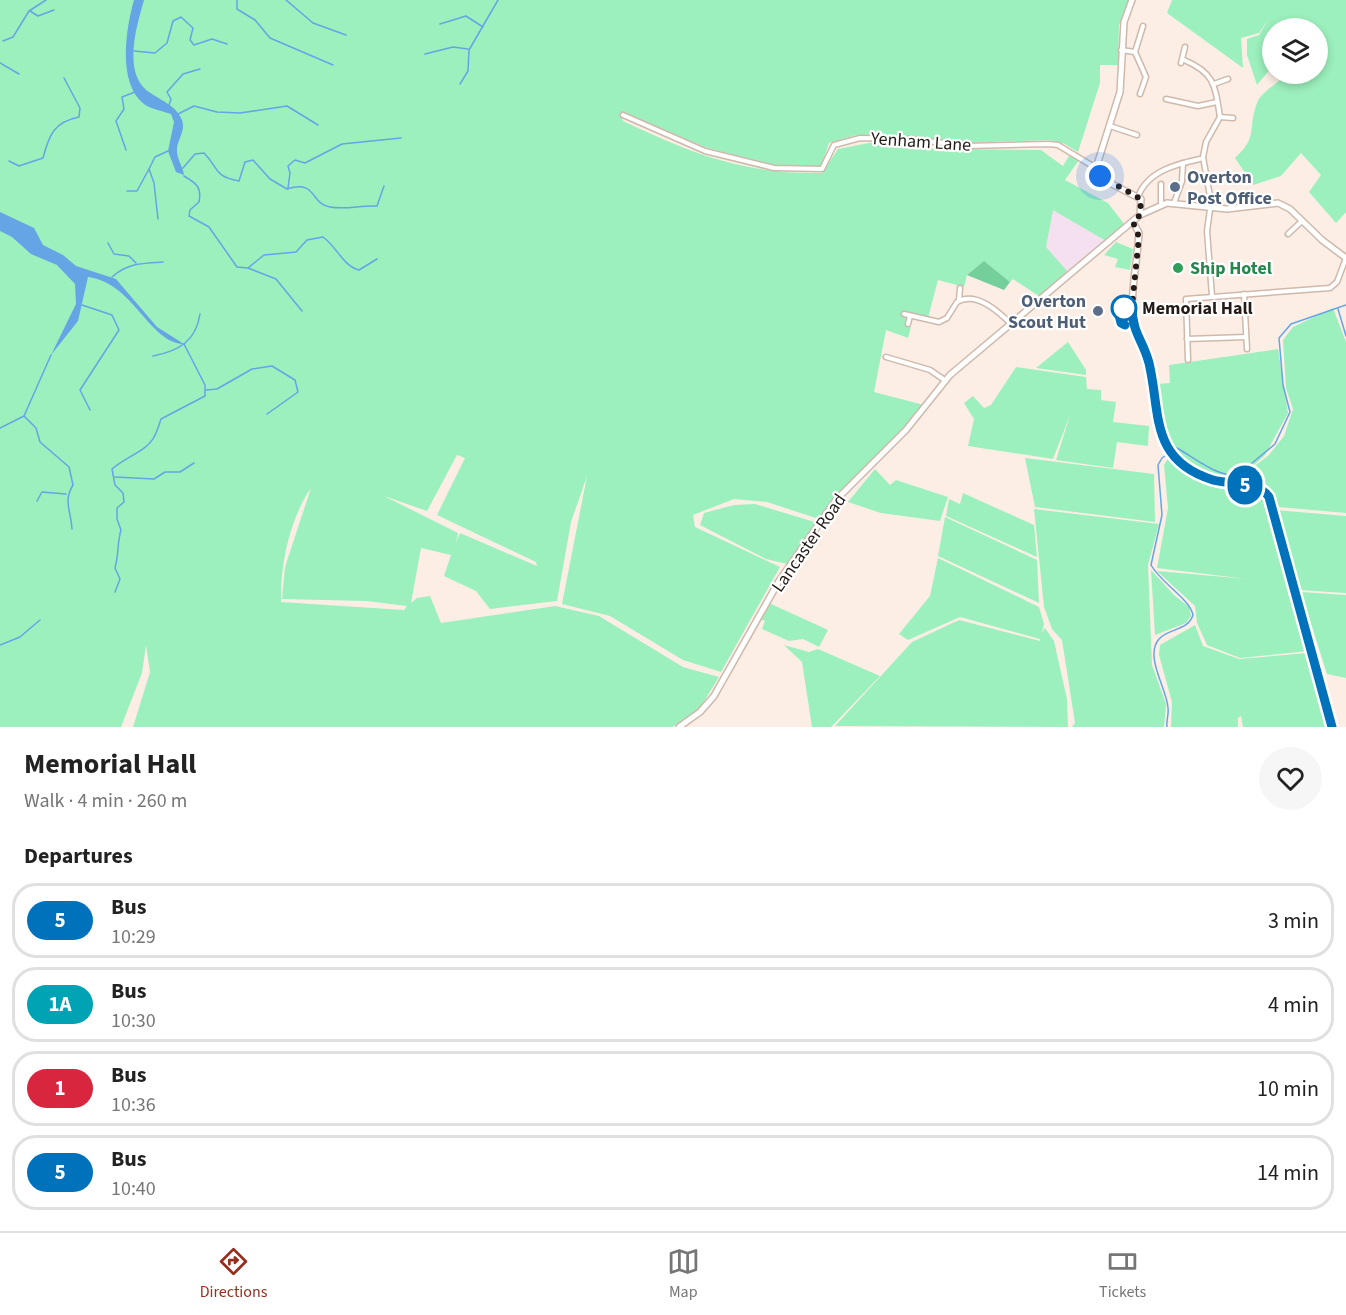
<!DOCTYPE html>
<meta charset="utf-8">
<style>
:root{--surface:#fff;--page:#f6f6f6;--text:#222;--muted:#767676;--line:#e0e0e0;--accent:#972d1c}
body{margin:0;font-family:"Source Sans 3",sans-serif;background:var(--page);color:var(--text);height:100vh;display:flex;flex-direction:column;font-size:22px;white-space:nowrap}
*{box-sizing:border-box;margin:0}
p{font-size:20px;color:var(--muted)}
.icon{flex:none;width:33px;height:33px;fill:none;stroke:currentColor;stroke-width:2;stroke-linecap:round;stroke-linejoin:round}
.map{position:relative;height:727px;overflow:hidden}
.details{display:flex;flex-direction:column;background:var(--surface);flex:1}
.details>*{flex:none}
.badge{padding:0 12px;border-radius:20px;font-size:21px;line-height:39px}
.buttons{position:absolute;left:1262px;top:18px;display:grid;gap:12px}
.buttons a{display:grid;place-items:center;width:66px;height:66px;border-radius:50%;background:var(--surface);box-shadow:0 3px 9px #0003;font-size:30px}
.you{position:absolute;width:30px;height:30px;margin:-15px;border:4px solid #fff;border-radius:50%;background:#1a73e8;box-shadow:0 0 0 9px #1a73e833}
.map>.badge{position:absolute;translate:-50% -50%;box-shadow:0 0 0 3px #fff}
h2{padding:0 24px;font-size:22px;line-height:54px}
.round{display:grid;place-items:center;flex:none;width:63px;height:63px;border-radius:32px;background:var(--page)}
.head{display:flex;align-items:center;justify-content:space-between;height:102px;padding:0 24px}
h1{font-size:28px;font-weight:700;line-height:45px}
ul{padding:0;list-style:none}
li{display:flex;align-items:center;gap:18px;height:75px;margin:0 12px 9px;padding:0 12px;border:3px solid var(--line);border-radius:24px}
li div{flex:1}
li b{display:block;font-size:22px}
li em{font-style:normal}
li .badge{min-width:66px;font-weight:700;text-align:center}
.tab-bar{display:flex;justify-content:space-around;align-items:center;height:84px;border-top:2px solid var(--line);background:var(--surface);font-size:16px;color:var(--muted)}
.tab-bar a{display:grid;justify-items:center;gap:3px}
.tab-bar .current{color:var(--accent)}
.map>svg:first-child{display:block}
.education{fill:#f5e0f0}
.green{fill:#9cf0bd;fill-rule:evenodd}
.forest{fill:#74cf9a}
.water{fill:#65a4e5}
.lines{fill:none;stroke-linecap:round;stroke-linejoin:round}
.stream{stroke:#65a4e5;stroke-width:1.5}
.street-casing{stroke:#cfb9ab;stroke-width:7}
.secondary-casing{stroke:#cfb9ab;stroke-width:8}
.street{stroke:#fff;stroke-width:4}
.secondary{stroke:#fff;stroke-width:5}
.line-casing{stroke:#fff;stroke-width:14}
.line{stroke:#0072bc;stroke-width:9}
.walk{stroke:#241b16;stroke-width:6;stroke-dasharray:0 10.8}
.service-dot{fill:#5c6f8a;stroke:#fff;stroke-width:2}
.leisure-dot{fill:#2e9e5b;stroke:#fff;stroke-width:2}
.stop-dot{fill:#fff;stroke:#0072bc;stroke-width:3}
.labels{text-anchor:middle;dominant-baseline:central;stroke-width:4.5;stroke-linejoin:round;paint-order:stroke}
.street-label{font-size:18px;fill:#241b16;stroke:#fff}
.service-label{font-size:18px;font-weight:bold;fill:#4e5e75;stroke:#fff;text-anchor:start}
.leisure-label{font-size:18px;font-weight:bold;fill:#27864d;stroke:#fff;text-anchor:start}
.stop-label{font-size:18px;font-weight:bold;fill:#241b16;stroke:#fff;text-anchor:start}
</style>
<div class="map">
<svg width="1346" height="727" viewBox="0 0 1346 727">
<rect width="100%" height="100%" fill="#fceee5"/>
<!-- education -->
<polygon class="education" points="1049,207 1106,241 1039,296 1013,279 1004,290 967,275"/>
<!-- green -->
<g class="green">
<path d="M0,0H1130L1119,25L1118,65H1100V83L1078,152L1065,144L1049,140L964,143L856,135L829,143L821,167L774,166L705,147L621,112L623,121C693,154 743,174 822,173L838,149L874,142L937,149L1041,150L1063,166L1070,154L1079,160L1065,180L1108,203L1125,225L1106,241L1053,210L1046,247L1068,272L1039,296L1013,279L1010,282L984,261L967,275L964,287L938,280L928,318L903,311L901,316L906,318L905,325L911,327L908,338L886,330L874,392L924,405L819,519L767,502L734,499L693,515L695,527L780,567L721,672L683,660L610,616L562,604L587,476L571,522L557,601L490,609L476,591L444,576L451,555L421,548L411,603L417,598L430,596L441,623L555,606L599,616L683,667L719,677L698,711L672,727H133L150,672L146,645L142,673L121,727H0ZM457,455L465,458L437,515L536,562L537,566L460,533L456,542L458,533L384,496L427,511ZM311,488L285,567L282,599L367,601L407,606L404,610L281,602C280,565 290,518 311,488Z"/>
<path d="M1172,0H1346V212L1336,223L1309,192L1321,175L1301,153L1281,176L1253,185L1235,158C1259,136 1247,129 1257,103C1260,93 1279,82 1287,74H1317V28H1272V67L1257,85L1247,55V39L1259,35L1269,18L1259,33L1241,38L1243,68L1167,13Z"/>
<polygon points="1116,242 1133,249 1130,270 1115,267 1118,259 1104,255"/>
<polygon points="1333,308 1346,342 1346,513 1278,507 1272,491 1247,478 1252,468 1269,455 1284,436 1293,409 1286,388 1283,340 1293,327"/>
<polygon points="1068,342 1086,370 1086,375 1036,368"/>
<polygon points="1278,349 1288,413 1265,455 1242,476 1225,477 1208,473 1185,460 1173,448 1165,429 1157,384 1170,383 1169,365"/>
<polygon points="1016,367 1086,377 1087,389 1101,390 1101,400 1116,402 1113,422 1149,426 1148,446 1117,442 1113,468 1056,460 1070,415 1053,459 968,446 974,419 964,403 973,396 984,408 991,405"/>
<path d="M1169,457C1189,474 1211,485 1238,490C1248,493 1256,491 1265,498L1308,651L1240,658L1207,645L1197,623L1195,606L1157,571L1247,579L1157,568L1168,508L1164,465Z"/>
<polygon points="1025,458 1154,474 1155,522 1035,507"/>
<polygon points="875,469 890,485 896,480 948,497 940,521 881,513 848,502"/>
<polygon points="963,493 1034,525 1037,557 946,516 949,499 960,504"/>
<polygon points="755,504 818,523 787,564 766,559 700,525 704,513 734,505"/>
<polygon points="1034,509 1159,524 1148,565 1152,665 1166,704 1164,727 1072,727 1075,723 1062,640 1052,629 1044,607"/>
<polygon points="1275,510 1346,516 1346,593 1299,590"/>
<polygon points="945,517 1037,560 1039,603 938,556"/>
<polygon points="938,558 1039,607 1044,624 1042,633 1045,628 1054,641 1067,699 1068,727 835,726 912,642 959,620 1040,641 1040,639 960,617 908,640 899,634 930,596"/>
<polygon points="1151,570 1174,595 1189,607 1191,616 1186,623 1155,635"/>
<polygon points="1301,592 1346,595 1346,678 1327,674"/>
<polygon points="769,603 828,630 819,647 803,639 789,641 762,629 765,621 760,619"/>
<polygon points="1195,625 1203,646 1239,659 1308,653 1328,727 1243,727 1241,716 1238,718 1238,727 1171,727 1172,702 1159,655 1160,645"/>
<polygon points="784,645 809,652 818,649 880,676 831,727 812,727 802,662"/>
</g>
<!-- forest -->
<polygon class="forest" points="984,261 1010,282 1004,290 967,275"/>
<!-- water -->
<g class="water">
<path d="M134,0H144C137,25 122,73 149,92C159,99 176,106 181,118C187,129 178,138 177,149C176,158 183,166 184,175L176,172L168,151L174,122L171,114C163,111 150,109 144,104C117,83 126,28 134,0Z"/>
<path d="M0,212L34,228L43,245L63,255L76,266L116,279L157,327L184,344C149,343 134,283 88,277L78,321L51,355L76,304L75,284L57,265L31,254L12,237L0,231Z"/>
</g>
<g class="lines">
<!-- stream -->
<g class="stream">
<polyline points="237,0 237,9 255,20 270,38 333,65"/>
<polyline points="286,0 313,23 346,35"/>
<polyline points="30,11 38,16 54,10"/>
<polyline points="440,24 466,16 483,27"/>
<polyline points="3,41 13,37 29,11 46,0"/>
<polyline points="134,51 155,53 167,43 173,21 181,17 193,28 190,40 194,45 212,39 227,44"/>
<polyline points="425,54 453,47 468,49"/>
<polyline points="0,63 19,74"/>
<polyline points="460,84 468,71 469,50 498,0"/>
<polyline points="169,105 171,99 167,92 183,74 200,69"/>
<polyline points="178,114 194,106 217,112 240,113 287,106 318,125"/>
<polyline points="126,150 116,121 124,109 122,97 135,92"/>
<path d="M9,161L19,166L43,158C49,135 54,122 79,117L80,108L64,78"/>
<path d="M183,168L195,154L204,153C219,168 213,176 239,181L245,162L253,160L270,179L287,189C317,179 310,204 330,207C345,210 362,205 377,206L384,186"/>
<path d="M184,176C196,183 202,187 199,202L190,210L189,216L209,227L237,267L248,268L264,255L296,252L307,240L323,237C337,247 343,266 359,270L377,259"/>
<polyline points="288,188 290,173 288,166 295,160 305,163 342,144 401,138"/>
<polyline points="127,191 137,191 149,169"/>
<polyline points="158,219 154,183 149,169 155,157 168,151"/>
<polyline points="108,243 114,254 129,256 136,263"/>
<polyline points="248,268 276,279 302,311"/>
<path d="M112,277C127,263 143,263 163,262"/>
<polyline points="82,305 112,315 119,330 80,390 90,410"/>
<polyline points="1338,309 1346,336"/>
<path d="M153,356C179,351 196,341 200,314"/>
<polyline points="206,390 217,389 252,369 272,366 295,380 298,392 267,414"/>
<path d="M24,416L36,428L40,442L69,467L73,485C63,501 71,511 72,529"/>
<polyline points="0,428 24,416 51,355"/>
<polyline points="115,477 154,479 165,472 180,472 194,463"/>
<polyline points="37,501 42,492 66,494"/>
<path d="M115,592L120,579L115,568C119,554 117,543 121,530L117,519V508L124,502L123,493L115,485L112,469C125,457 147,451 154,437C157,432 159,425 161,419L205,396V385L184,344"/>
<polyline points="0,645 20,637 40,620"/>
<path d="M1167,727C1166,721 1169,714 1168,708C1167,689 1144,656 1159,639C1169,628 1188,631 1193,615C1190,599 1161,583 1151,565L1162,515L1158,465L1162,458L1177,448C1198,460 1218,478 1243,476L1251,464L1275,444L1290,412L1283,385L1279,338L1291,324L1346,305"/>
</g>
<defs>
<g id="street">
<polyline points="1121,50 1135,52"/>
<path d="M1184,60C1215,73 1215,86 1220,117L1206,142L1203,157L1211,202L1207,231L1212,296"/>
<polyline points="1181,63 1185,47"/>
<polyline points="1214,84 1228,79"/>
<polyline points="1140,94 1146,77 1135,52 1143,26"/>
<polyline points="1166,99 1198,106 1217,102"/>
<polyline points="623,115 705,151 774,168 822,169 834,145 860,138 911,139 968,146 1049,144 1058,145 1096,168"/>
<polyline points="1220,117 1233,118"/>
<polyline points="1110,126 1137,135"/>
<path d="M1138,197C1147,171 1177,164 1200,159"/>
<polyline points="1174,203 1182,181 1183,163"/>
<polyline points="1161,204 1161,184"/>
<polyline points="1288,234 1302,221"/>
<polyline points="1244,294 1247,349"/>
<polyline points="959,300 960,288"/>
<polyline points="1132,306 1123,309 1119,319 1133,327"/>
<path d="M904,314L939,322L947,318L957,302C976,291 998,311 1011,324"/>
<polyline points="908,324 910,316"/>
<polyline points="1187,339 1246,337"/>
<polyline points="886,357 930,370 946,381"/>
<polyline points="1188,360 1186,299 1330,288 1337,282 1346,258"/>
</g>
<g id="secondary">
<polyline points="1132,0 1124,22 1120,92 1096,168 1106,181 1141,199 1140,215"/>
<path d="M1133,222L1139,233C1137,263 1130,294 1133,324C1134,337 1145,349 1148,362C1161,408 1148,445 1197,472C1217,483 1257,480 1269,497L1332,727"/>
<polyline points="679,727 700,712 714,696 779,581 836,500 906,430 950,375 1140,215 1167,203 1227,209 1278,203 1290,209 1322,240 1346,258"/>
</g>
</defs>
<!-- street casing -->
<use href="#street" class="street-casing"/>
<!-- secondary casing -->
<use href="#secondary" class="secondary-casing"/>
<!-- street -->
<use href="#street" class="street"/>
<!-- secondary -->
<use href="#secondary" class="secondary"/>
</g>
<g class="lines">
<defs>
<path id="line" d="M1125,325L1121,323L1119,315L1124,308L1132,306C1132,333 1143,340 1149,363C1161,413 1149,460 1213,480C1230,485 1257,480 1269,497L1332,727"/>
</defs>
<!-- line casing -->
<use href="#line" class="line-casing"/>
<!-- line -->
<use href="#line" class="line"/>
<!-- walk -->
<polyline class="walk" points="1100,176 1141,199 1140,215 1133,222 1139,237 1132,306 1124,308"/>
</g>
<!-- markers -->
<g class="service-dot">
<circle cx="1175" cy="187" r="6"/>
<circle cx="1098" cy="311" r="6"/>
</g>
<circle class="leisure-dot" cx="1178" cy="268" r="6"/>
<circle class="stop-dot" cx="1124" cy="308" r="12"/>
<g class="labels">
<!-- street labels -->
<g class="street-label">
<text transform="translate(921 142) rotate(4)">Yenham Lane</text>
<text transform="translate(809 543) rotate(-55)">Lancaster Road</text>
</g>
<!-- service labels -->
<g class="service-label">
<text x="1187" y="177">Overton<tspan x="1187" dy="21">Post Office</tspan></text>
<text x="1086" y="301" text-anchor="end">Overton<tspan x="1086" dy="21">Scout Hut</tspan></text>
</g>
<!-- leisure labels -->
<g class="leisure-label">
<text x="1190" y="268">Ship Hotel</text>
</g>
<!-- stop labels -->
<g class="stop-label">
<text x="1142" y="308">Memorial Hall</text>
</g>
</g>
</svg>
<div class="buttons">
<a><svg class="icon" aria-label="layers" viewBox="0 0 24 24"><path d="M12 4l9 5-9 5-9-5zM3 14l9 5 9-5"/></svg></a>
</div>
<div class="you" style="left:1100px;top:176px"></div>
<b class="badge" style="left:1245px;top:485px;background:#0072bc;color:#fff">5</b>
</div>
<section class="details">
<div class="head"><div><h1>Memorial Hall</h1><p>Walk · 4 min · 260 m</p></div><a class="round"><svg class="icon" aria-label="heart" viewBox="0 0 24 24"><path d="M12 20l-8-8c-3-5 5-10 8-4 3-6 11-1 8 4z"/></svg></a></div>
<h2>Departures</h2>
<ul>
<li><span class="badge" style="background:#0072bc;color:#fff">5</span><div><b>Bus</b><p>10:29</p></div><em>3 min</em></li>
<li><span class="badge" style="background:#00a3b4;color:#fff">1A</span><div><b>Bus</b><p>10:30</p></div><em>4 min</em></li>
<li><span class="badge" style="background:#d7263d;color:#fff">1</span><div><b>Bus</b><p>10:36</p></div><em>10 min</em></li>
<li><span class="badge" style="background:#0072bc;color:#fff">5</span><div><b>Bus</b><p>10:40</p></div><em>14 min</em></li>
</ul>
</section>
<nav class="tab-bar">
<a class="current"><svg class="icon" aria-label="directions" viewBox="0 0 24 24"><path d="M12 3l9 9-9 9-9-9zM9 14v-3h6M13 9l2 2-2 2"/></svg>Directions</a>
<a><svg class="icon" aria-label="map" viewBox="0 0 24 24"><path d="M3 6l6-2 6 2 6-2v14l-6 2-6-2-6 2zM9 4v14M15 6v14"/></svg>Map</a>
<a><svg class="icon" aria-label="tickets" viewBox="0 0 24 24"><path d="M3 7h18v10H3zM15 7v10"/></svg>Tickets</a>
</nav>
